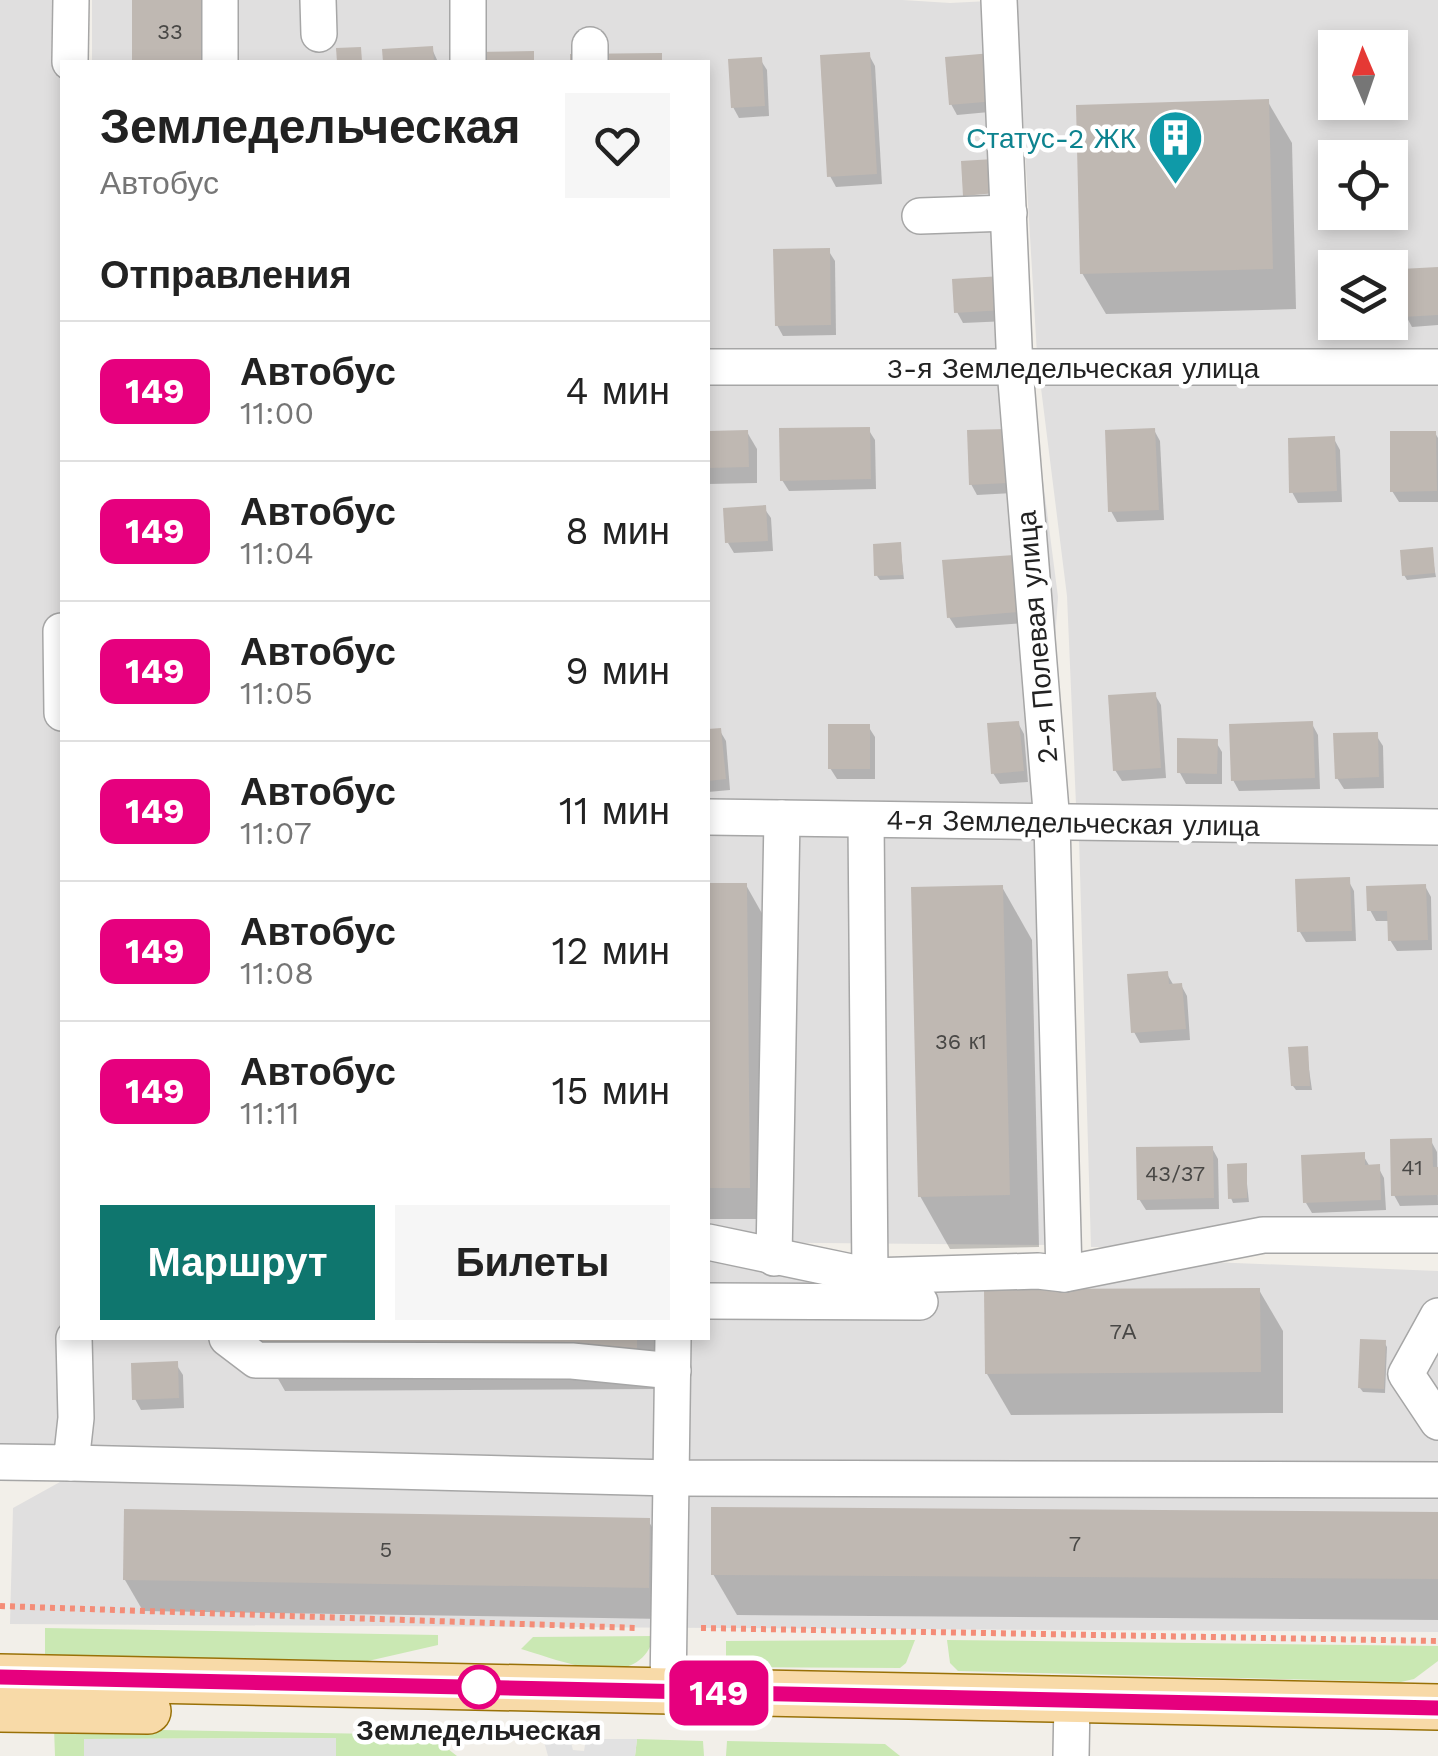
<!DOCTYPE html>
<html lang="ru">
<meta charset="utf-8">
<style>
:root{--surface:#fff;--page:#f6f6f6;--text:#222;--muted:#767676;--line:#e0e0e0;--accent:#0f766e}
body{margin:0;font-family:"Work Sans",sans-serif;background:var(--page);color:var(--text);height:100vh;display:flex;flex-direction:column;font-size:38px;white-space:nowrap}
*{box-sizing:border-box;margin:0}
p{font-size:32px;color:var(--muted)}
.icon{flex:none;width:55px;height:55px;fill:none;stroke:currentColor;stroke-width:2;stroke-linecap:round;stroke-linejoin:round}
.map{position:relative;flex:1;overflow:hidden}
.side{position:absolute;left:60px;top:60px;width:650px;height:1280px;display:flex;flex-direction:column;background:var(--surface);border-radius:0px;box-shadow:0 5px 15px #0003}
.side>*{flex:none}
.badge{padding:0 20px;border-radius:15px;font-size:35px;line-height:65px}
.needle{width:65px;rotate:358deg}
.fabs{position:absolute;left:1318px;top:30px;display:grid;gap:20px}
.fabs a{display:grid;place-items:center;width:90px;height:90px;border-radius:0px;background:var(--surface);box-shadow:0 5px 15px #0003;font-size:50px}
.map>.badge{position:absolute;translate:-50% -50%;box-shadow:0 0 0 5px #fff}
h2{padding:0 40px;font-size:38px;line-height:90px}
.round{display:grid;place-items:center;flex:none;width:105px;height:105px;border-radius:0px;background:var(--page)}
.headline{display:flex;align-items:center;justify-content:space-between;height:170px;padding:0 40px}
h1{font-size:48px;font-weight:700;line-height:75px}
.cta{display:flex;gap:20px;margin-top:auto;padding:20px 40px}
.cta a{flex:1;height:115px;border-radius:0px;background:var(--accent);color:#fff;font-size:40px;font-weight:700;line-height:115px;text-align:center}
.cta a+a{background:var(--page);color:var(--text)}
ul{padding:0;list-style:none}
li{display:flex;align-items:center;gap:30px;height:140px;padding:0 40px;border-top:2px solid var(--line)}
li div{flex:1}
li b{display:block;font-size:38px}
li em{font-style:normal}
li .badge{min-width:110px;font-weight:700;text-align:center}
.map>svg:first-child{display:block}
.residential{fill:#e0dfdf;fill-rule:evenodd}
.grass{fill:#cae8b3}
.parking{fill:#e2e2e2}
.shadow{fill:#0003}
.building{fill:#bfb8b2}
.lines{fill:none;stroke-linecap:round;stroke-linejoin:round}
.minor-casing{stroke:#a6a6a6;stroke-width:38}
.major-casing{stroke:#997107;stroke-width:48}
.path{stroke:#f48d78;stroke-width:6;stroke-dasharray:5 5;stroke-linecap:butt}
.minor{stroke:#fff;stroke-width:35}
.major{stroke:#f8daa8;stroke-width:45}
.line-casing{stroke:#fff;stroke-width:22}
.line{stroke:#e6007e;stroke-width:15}
.stop-dot{fill:#fff;stroke:#e6007e;stroke-width:5}
.labels{text-anchor:middle;dominant-baseline:central;stroke-width:9;stroke-linejoin:round;paint-order:stroke}
.number-label{font-size:22px;fill:#494846}
.culture-label{font-size:28px;fill:#0d838f;stroke:#fff;text-anchor:end}
.street-label{font-size:28px;fill:#222;stroke:#fff}
.stop-label{font-size:28px;font-weight:bold;fill:#222;stroke:#fff}
</style>
<div class="map">
<svg width="1438" height="1756" viewBox="0 0 1438 1756">
<rect width="100%" height="100%" fill="#f2efe9"/>
<!-- residential -->
<g class="residential">
<polygon points="0,0 63,0 62,1338 76,1453 0,1459"/>
<polygon points="92,0 903,0 950,3 1008,0 1029,371 708,369 708,62 92,62"/>
<path d="M1016,0H1438V370L1038,371ZM1335,48H1390V102H1335ZM1335,158H1390V212H1335ZM1335,268H1390V322H1335Z"/>
<polygon points="708,377 1030,380 1058,597 1042,829 1051,1245 708,1242"/>
<polygon points="1040,380 1438,380 1438,833 1077,828 1067,596"/>
<polygon points="1079,838 1438,841 1438,1246 1091,1247"/>
<polygon points="708,1255 912,1265 1087,1257 1438,1271 1438,1632 10,1624 13,1508 87,1467 88,1338 708,1338"/>
</g>
<!-- grass -->
<g class="grass">
<polygon points="45,1628 438,1635 438,1645 368,1661 45,1655"/>
<path d="M654,1636C639,1695 560,1660 521,1649L533,1637Z"/>
<polygon points="915,1640 906,1663 900,1668 726,1667 726,1641"/>
<polygon points="947,1640 1438,1646 1438,1661 1414,1679 1401,1682 958,1671 950,1663"/>
<polygon points="54,1728 430,1735 457,1756 336,1756 336,1738 84,1739 84,1756 55,1756"/>
<polygon points="637,1739 703,1741 704,1756 635,1756"/>
<polygon points="727,1741 885,1744 900,1756 726,1756"/>
</g>
<!-- parking -->
<g class="parking">
<polygon points="336,1738 336,1756 84,1756 84,1739"/>
<polygon points="543,1738 570,1739 573,1750 584,1751 586,1739 637,1739 635,1756 548,1756"/>
</g>
<!-- shadow -->
<g class="shadow">
<polygon points="432,49 438,62 385,62 385,51"/>
<polygon points="869,55 875,66 882,184 836,187 830,176"/>
<polygon points="991,56 1000,111 957,115 951,104"/>
<polygon points="760,59 767,70 769,116 739,118 733,107"/>
<polygon points="1268,102 1292,143 1296,309 1106,314 1082,273"/>
<polygon points="828,250 835,261 836,335 783,336 777,325"/>
<polygon points="1438,270 1438,325 1412,327 1406,316"/>
<polygon points="1000,279 1008,321 963,323 957,312"/>
<polygon points="868,429 875,440 876,489 789,491 782,480"/>
<polygon points="1154,430 1160,441 1164,520 1117,522 1111,511"/>
<polygon points="747,432 757,449 757,483 708,484 708,433"/>
<polygon points="1435,433 1438,438 1438,502 1399,502 1392,491"/>
<polygon points="1334,439 1340,450 1342,502 1298,503 1292,492"/>
<polygon points="1012,442 1013,493 977,495 971,484"/>
<polygon points="764,508 771,518 773,551 734,553 728,543"/>
<polygon points="900,545 904,579 880,580 877,576"/>
<polygon points="1431,550 1436,577 1407,580 1404,575"/>
<polygon points="1013,557 1024,623 956,628 949,617"/>
<polygon points="1155,695 1161,705 1166,778 1122,781 1115,770"/>
<polygon points="1018,723 1024,734 1028,782 1000,784 993,773"/>
<polygon points="1312,724 1318,735 1320,789 1239,791 1233,780"/>
<polygon points="868,726 875,737 875,779 837,779 830,768"/>
<polygon points="720,731 726,741 730,790 708,792 708,732"/>
<polygon points="1376,735 1383,746 1384,788 1344,789 1337,778"/>
<polygon points="1216,742 1222,752 1222,784 1186,784 1180,773"/>
<polygon points="1348,880 1354,891 1356,941 1306,942 1300,932"/>
<polygon points="746,885 764,917 766,1219 708,1219 708,886"/>
<polygon points="1425,886 1431,897 1432,950 1397,951 1390,940 1390,921 1376,921 1370,910"/>
<polygon points="1002,887 1032,940 1039,1247 950,1249 920,1196"/>
<polygon points="1167,974 1174,986 1181,985 1187,996 1190,1040 1140,1043 1134,1032"/>
<polygon points="1306,1049 1312,1090 1296,1090 1293,1086"/>
<polygon points="1431,1141 1437,1152 1438,1205 1400,1206 1394,1195"/>
<polygon points="1212,1148 1218,1159 1219,1209 1146,1210 1139,1199"/>
<polygon points="1363,1155 1370,1167 1378,1167 1384,1178 1386,1210 1312,1213 1306,1203"/>
<polygon points="1245,1166 1249,1202 1233,1203 1231,1198"/>
<polygon points="1259,1290 1283,1331 1283,1413 1011,1415 987,1374"/>
<polygon points="230,1338 659,1338 659,1389 285,1391 268,1361"/>
<polygon points="1384,1342 1387,1347 1385,1393 1363,1392 1360,1388"/>
<polygon points="176,1364 183,1375 184,1408 141,1410 135,1399"/>
<polygon points="1438,1514 1438,1620 737,1615 713,1574"/>
<polygon points="648,1520 666,1552 665,1619 143,1611 125,1580"/>
</g>
<!-- building -->
<g class="building">
<rect x="132" y="0" width="76" height="62"/>
<polygon points="433,46 434,62 383,62 382,49"/>
<polygon points="361,47 362,62 337,62 336,48"/>
<polygon points="534,51 534,62 473,62 473,52"/>
<polygon points="870,52 877,174 827,177 820,55"/>
<polygon points="662,53 662,62 570,62 570,54"/>
<polygon points="992,53 996,101 949,105 945,57"/>
<polygon points="762,57 765,106 731,108 728,59"/>
<polygon points="1269,99 1273,269 1080,274 1076,105"/>
<polygon points="994,159 996,193 963,196 961,161"/>
<polygon points="830,248 831,325 775,326 773,249"/>
<polygon points="1438,267 1438,315 1403,317 1401,269"/>
<polygon points="1002,276 1004,310 954,313 952,279"/>
<polygon points="870,427 871,479 780,481 779,428"/>
<polygon points="1155,428 1159,510 1108,512 1105,430"/>
<polygon points="1007,429 1008,483 969,485 967,430"/>
<polygon points="748,430 749,467 708,468 708,431"/>
<polygon points="1390,431 1436,431 1437,491 1390,492"/>
<polygon points="1335,436 1337,491 1289,493 1288,438"/>
<polygon points="766,505 768,541 725,543 723,508"/>
<polygon points="901,542 903,575 874,576 873,544"/>
<polygon points="1433,547 1435,573 1402,576 1400,550"/>
<polygon points="1014,555 1019,612 947,618 942,560"/>
<polygon points="1156,692 1161,768 1113,771 1108,695"/>
<polygon points="1019,721 1024,771 991,774 987,723"/>
<polygon points="1313,721 1315,778 1231,781 1229,724"/>
<rect x="828" y="724" width="42" height="45"/>
<polygon points="721,728 726,779 708,781 708,729"/>
<polygon points="1378,732 1379,777 1335,779 1333,733"/>
<polygon points="1177,738 1218,739 1217,774 1177,773"/>
<polygon points="1350,877 1352,931 1297,932 1295,879"/>
<polygon points="708,883 747,883 750,1188 708,1188"/>
<polygon points="1426,884 1428,940 1388,941 1387,911 1367,911 1366,886"/>
<polygon points="1003,885 1010,1195 918,1197 911,887"/>
<polygon points="1168,971 1169,984 1182,983 1186,1029 1131,1033 1127,974"/>
<polygon points="1308,1046 1310,1086 1291,1086 1288,1047"/>
<polygon points="1432,1138 1433,1167 1438,1167 1438,1195 1391,1196 1390,1139"/>
<polygon points="1213,1146 1214,1198 1137,1200 1136,1147"/>
<polygon points="1365,1152 1365,1165 1380,1164 1381,1200 1303,1203 1301,1155"/>
<polygon points="1247,1163 1247,1198 1228,1199 1227,1164"/>
<polygon points="1260,1288 1261,1372 985,1374 984,1289"/>
<polygon points="259,1338 637,1338 637,1349 259,1350"/>
<polygon points="1360,1339 1386,1340 1384,1389 1358,1388"/>
<polygon points="178,1361 179,1398 132,1400 131,1363"/>
<polygon points="711,1507 1438,1512 1438,1579 711,1575"/>
<polygon points="124,1509 650,1518 649,1588 123,1580"/>
</g>
<g class="lines">
<defs>
<g id="minor">
<polyline points="318,0 319,34"/>
<polyline points="468,0 468,62"/>
<polyline points="999,0 1015,369 1052,823 1064,1274"/>
<polyline points="70,62 71,0"/>
<polyline points="220,62 220,0"/>
<polyline points="590,62 590,45"/>
<polyline points="920,216 1009,213"/>
<polyline points="708,367 1438,367"/>
<polyline points="61,631 62,713"/>
<polyline points="708,817 1438,827"/>
<polyline points="866,820 870,1276"/>
<polyline points="708,1242 870,1276 1038,1271 1064,1274 1263,1235 1438,1235"/>
<polyline points="774,1258 782,818"/>
<polyline points="708,1301 920,1302"/>
<polyline points="1438,1316 1406,1374 1438,1422"/>
<polyline points="227,1338 256,1360 572,1361 673,1371"/>
<polyline points="0,1462 71,1463 76,1418 74,1338"/>
<polyline points="71,1463 672,1478 1438,1480"/>
<polyline points="668,1692 673,1338"/>
<polyline points="1071,1756 1072,1700"/>
</g>
<g id="major">
<polyline points="0,1677 1438,1707"/>
<polyline points="0,1709 148,1711"/>
</g>
</defs>
<!-- minor casing -->
<use href="#minor" class="minor-casing"/>
<!-- major casing -->
<use href="#major" class="major-casing"/>
<!-- path -->
<g class="path">
<polyline points="0,1606 638,1628"/>
<polyline points="701,1628 1438,1641"/>
</g>
<!-- minor -->
<use href="#minor" class="minor"/>
<!-- major -->
<use href="#major" class="major"/>
</g>
<g class="lines">
<defs>
<polyline id="line" points="0,1677 1438,1708"/>
</defs>
<!-- line casing -->
<use href="#line" class="line-casing"/>
<!-- line -->
<use href="#line" class="line"/>
</g>
<!-- icons -->
<defs>
<symbol id="building-pin" viewBox="-11 -11 22 30"><path d="M0 17L-7.5 6A9.5 9.5 0 1 1 7.5 6Z" fill="#0f9aa8" stroke="#fff"/><path d="M-4-6H4V6H1V3H-1V6H-4ZM-2.5-4.3h1.7v1.8h-1.7ZM.8-4.3h1.7v1.8H.8ZM-2.5-1h1.7V.8h-1.7ZM.8-1h1.7V.8H.8Z" fill="#fff"/></symbol>
</defs>
<g fill-rule="evenodd">
<use href="#building-pin" x="1144" y="106" width="63" height="86"/>
</g>
<!-- markers -->
<circle class="stop-dot" cx="479" cy="1687" r="20"/>
<g class="labels">
<!-- number labels -->
<g class="number-label">
<text x="170" y="31">33</text>
<text x="961" y="1041">36 к1</text>
<text x="1412" y="1167">41</text>
<text x="1175" y="1173">43/37</text>
<text x="1123" y="1331">7А</text>
<text x="1075" y="1543">7</text>
<text x="386" y="1549">5</text>
</g>
<!-- culture labels -->
<g class="culture-label">
<text x="1136" y="138">Статус-2 ЖК</text>
</g>
<!-- street labels -->
<g class="street-label">
<text x="1073" y="368">3-я Земледельческая улица</text>
<text transform="translate(1037 637) rotate(-95)">2-я Полевая улица</text>
<text transform="translate(1073 823) rotate(1)">4-я Земледельческая улица</text>
</g>
<!-- stop labels -->
<g class="stop-label">
<text x="479" y="1730">Земледельческая</text>
</g>
</g>
</svg>
<div class="fabs">
<a><svg class="needle" viewBox="-14 -14 28 28"><path d="M0-13l5 13h-10z" fill="#e53935"/><path d="M0 13l5-13h-10z" fill="#767676"/></svg></a>
<a><svg class="icon" aria-label="locate" viewBox="0 0 24 24"><circle cx="12" cy="12" r="6"/><path d="M12 2v4M12 18v4M2 12h4M18 12h4"/></svg></a>
<a><svg class="icon" aria-label="layers" viewBox="0 0 24 24"><path d="M12 4l9 5-9 5-9-5zM3 14l9 5 9-5"/></svg></a>
</div>
<b class="badge" style="left:719px;top:1693px;background:#e6007e;color:#fff">149</b>
<section class="side">
<div class="headline"><div><h1>Земледельческая</h1><p>Автобус</p></div><a class="round"><svg class="icon" aria-label="heart" viewBox="0 0 24 24"><path d="M12 20l-8-8c-3-5 5-10 8-4 3-6 11-1 8 4z"/></svg></a></div>
<h2>Отправления</h2>
<ul>
<li><span class="badge" style="background:#e6007e;color:#fff">149</span><div><b>Автобус</b><p>11:00</p></div><em>4 мин</em></li>
<li><span class="badge" style="background:#e6007e;color:#fff">149</span><div><b>Автобус</b><p>11:04</p></div><em>8 мин</em></li>
<li><span class="badge" style="background:#e6007e;color:#fff">149</span><div><b>Автобус</b><p>11:05</p></div><em>9 мин</em></li>
<li><span class="badge" style="background:#e6007e;color:#fff">149</span><div><b>Автобус</b><p>11:07</p></div><em>11 мин</em></li>
<li><span class="badge" style="background:#e6007e;color:#fff">149</span><div><b>Автобус</b><p>11:08</p></div><em>12 мин</em></li>
<li><span class="badge" style="background:#e6007e;color:#fff">149</span><div><b>Автобус</b><p>11:11</p></div><em>15 мин</em></li>
</ul>
<div class="cta"><a>Маршрут</a><a>Билеты</a></div>
</section>
</div>
